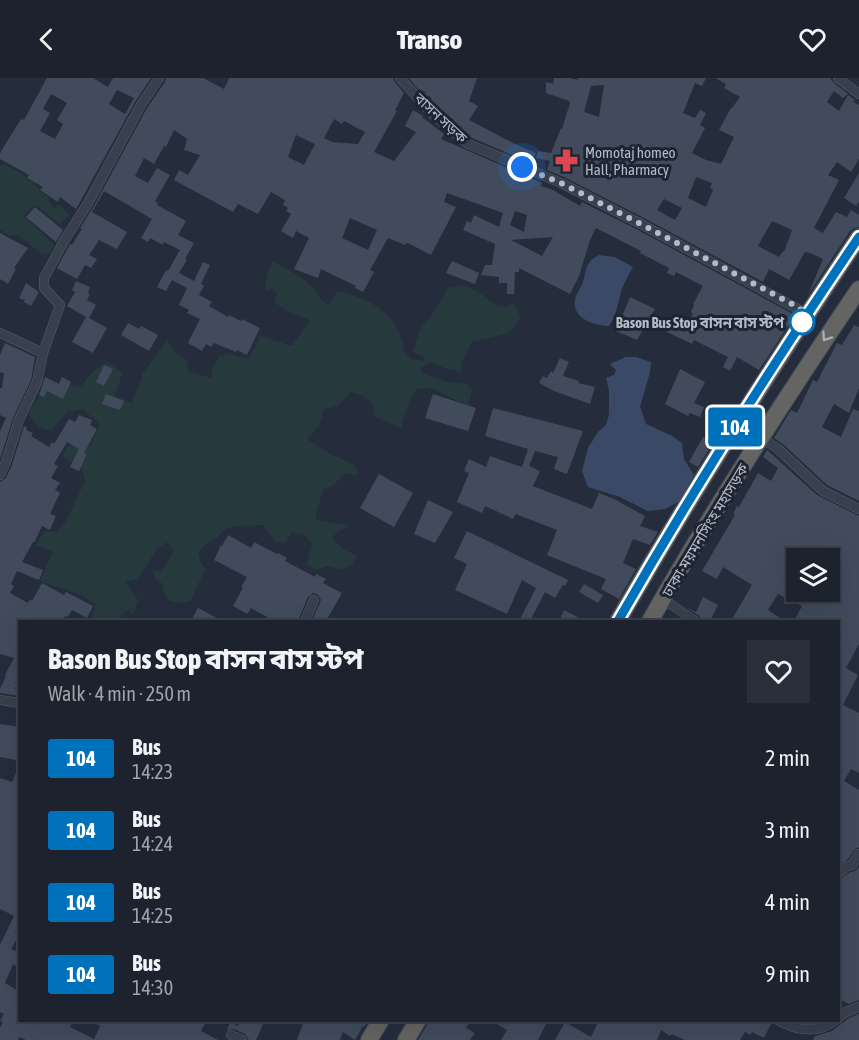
<!DOCTYPE html>
<meta charset="utf-8">
<style>
:root{--surface:#1c222e;--page:#292f3a;--text:#f1f3f6;--muted:#a0a4aa;--line:#3a3f4a}
body{margin:0;font-family:"Asap Condensed","Noto Sans Bengali",sans-serif;background:var(--page);color:var(--text);height:100vh;display:flex;flex-direction:column;font-size:22px;white-space:nowrap}
*{box-sizing:border-box;margin:0}
p{font-size:20px;color:var(--muted)}
.icon{flex:none;width:33px;height:33px;fill:none;stroke:currentColor;stroke-width:2;stroke-linecap:round;stroke-linejoin:round}
.map{position:relative;flex:1;overflow:hidden}
.side{position:absolute;left:18px;top:542px;width:822px;height:402px;display:flex;flex-direction:column;background:var(--surface);border-radius:0px;box-shadow:0 6px 24px #0002,0 0 0 2px var(--line)}
.side>*{flex:none}
.badge{padding:0 12px;border-radius:4px;font-size:21px;line-height:39px}
.tools{position:absolute;left:786px;top:470px;display:grid;gap:12px}
.tools a{display:grid;place-items:center;width:54px;height:54px;border-radius:0px;background:var(--surface);box-shadow:0 6px 24px #0002,0 0 0 2px var(--line);font-size:30px}
.you{position:absolute;width:30px;height:30px;margin:-15px;border:4px solid #fff;border-radius:50%;background:#1a73e8;box-shadow:0 0 0 9px #1a73e833}
.map>.badge{position:absolute;translate:-50% -50%;box-shadow:0 0 0 3px #fff}
.round{display:grid;place-items:center;flex:none;width:63px;height:63px;border-radius:0px;background:var(--page)}
.summary{display:flex;align-items:center;justify-content:space-between;height:102px;padding:0 30px}
h1{font-size:28px;font-weight:800;line-height:45px}
ul{padding:0;list-style:none}
li{display:flex;align-items:center;gap:18px;height:72px;padding:0 30px}
li div{flex:1}
li b{display:block;font-size:22px}
li em{font-style:normal}
li .badge{min-width:66px;font-weight:700;text-align:center}
header{display:flex;justify-content:space-between;align-items:center;height:78px;padding:0 30px;background:var(--surface);font-size:27px;font-weight:800}
.map>svg:first-child{display:block}
.green{fill:#263a3e}
.water{fill:#3a4a66}
.building{fill:#414b5c;fill-rule:evenodd}
.lines{fill:none;stroke-linecap:round;stroke-linejoin:round}
.minor-casing{stroke:#565d6b;stroke-width:10}
.trunk-casing{stroke:#434a58;stroke-width:18}
.minor{stroke:#383f4d;stroke-width:9}
.trunk{stroke:#646462;stroke-width:16}
.oneway{stroke:#a8adb9}
.line-casing{stroke:#fff;stroke-width:14}
.line{stroke:#0072bc;stroke-width:9}
.walk{stroke:#b4bac8;stroke-width:6;stroke-dasharray:0 10.8}
.stop-dot{fill:#fff;stroke:#0072bc;stroke-width:3}
.labels{text-anchor:middle;dominant-baseline:central;stroke-width:6;stroke-linejoin:round;paint-order:stroke}
.street-label{font-size:15px;fill:#b4bac8;stroke:#1d2432}
.poi-label{font-size:15px;fill:#b4bac8;stroke:#1d2432;text-anchor:start}
.stop-label{font-size:15px;font-weight:bold;fill:#b4bac8;stroke:#1d2432;text-anchor:end}
</style>
<header><svg class="icon" aria-label="back" viewBox="0 0 24 24"><path d="M15 5l-7 7 7 7"/></svg>Transo<svg class="icon" aria-label="heart" viewBox="0 0 24 24"><path d="M12 20l-8-8c-3-5 5-10 8-4 3-6 11-1 8 4z"/></svg></header>
<div class="map">
<svg width="859" height="962" viewBox="0 0 859 962">
<rect width="100%" height="100%" fill="#252d3d"/>
<!-- green -->
<g class="green">
<path d="M3,86L23,96C26,101 30,102 34,106C39,111 43,116 49,120V124L55,130L59,127L70,137L59,146L36,127L32,128L24,138L54,167L50,175L42,176L18,157L11,158L0,152V89Z"/>
<path d="M273,184C284,189 305,200 312,209C320,218 317,221 329,227L337,213C370,220 401,237 404,274L411,281L423,283L426,280L413,274L421,249L432,237L449,209L464,207L480,215L497,228L507,229L514,224L520,240L515,249L505,256L472,264L461,286V294L444,290L432,284L424,287L420,293L431,299L448,304L465,305L472,312L468,328L431,310L416,311L408,326L401,350L375,339L372,325L361,317L350,314C341,327 340,328 324,331L319,348L307,361L328,375L354,387L358,394L356,398L346,395L332,408L324,410L315,437L317,442L349,448L338,454L332,459C339,469 345,474 357,477L352,486L343,492L327,488L316,492L307,487L312,466L304,456L292,454L286,464H276L263,447L237,448L225,451L218,459L205,467L198,475L201,486L206,490L190,523L182,525L170,523L164,515L162,505L154,500V493H160L166,487L174,472L166,464L156,472L138,501L125,504L138,522L134,536L128,532L120,538L126,543H90L96,527C82,514 59,510 40,503L53,474L36,467L45,453L57,454L66,443L85,403L82,390L62,379L67,370L76,363L90,368L97,355L99,344L83,332L68,333L51,353L39,349L28,336L48,303L80,309L93,294L106,283L122,295L115,318L132,325L143,295L167,262L177,276L186,281L189,294L212,300V292L219,278L231,276L249,281L260,258L292,268L310,242L288,234L274,224L277,217L273,211L266,213C265,201 267,194 273,184Z"/>
</g>
<!-- water -->
<g class="water">
<path d="M599,177L615,179L633,189C629,196 625,203 622,211C618,223 617,237 609,248C594,247 572,241 575,222C576,216 581,210 583,204C587,191 585,184 599,177Z"/>
<polygon points="626,279 636,279 651,284 650,294 640,329 646,346 672,358 682,365 684,381 694,397 680,423 665,431 648,433 620,419 588,409 582,393 588,370 598,354 606,347 609,337 609,313 606,300 614,297 616,292 610,286"/>
</g>
<!-- building -->
<g class="building">
<path d="M47,0H93L108,9L113,0H151L135,24L76,131L60,119L58,124L40,112L43,109L27,100L29,97L0,81V75L21,41L24,42ZM117,12L134,20L125,36L109,26ZM51,16L67,25L57,42L63,46L55,61L40,53L50,35L43,31Z"/>
<path d="M166,0H203L224,11L229,0H393L395,4L404,15L395,32L397,33L374,74L394,83L416,54L405,48L413,32L423,38L422,39L444,56L441,61L542,105L541,108L551,111L580,128L582,124L638,152L795,237L759,292L737,279L730,293L723,289L728,279L694,262L692,266L667,254L670,248L684,254L693,236L691,234L694,227L693,226L703,208L676,194L674,198L667,195L669,190L640,175L641,173L596,150L590,162L579,198L570,216L519,190V194H515L514,216H507V205H499V199L481,197L485,187H492L495,166L463,152L467,143L471,145L474,137L499,149L503,135L447,115L444,124L456,129L431,177L410,166L406,165L405,167L388,160L370,192L374,194L363,214L355,210L356,208L321,191L318,200L294,191L309,160L296,153L293,160L281,153L291,136L286,133L288,130L283,127L285,122L271,114L258,136L238,126L233,134L174,102L179,92L188,97L200,77L184,72L187,61L174,52L166,69L164,68L154,86L144,80L135,98L148,105L157,90L170,97L155,123L158,125L157,127L186,143L178,157L194,165L185,181L187,182L179,195L194,203L203,184L210,187L201,206L204,208L199,217L212,224L209,228L228,239L229,237L241,243L242,241L260,250L247,277L237,272L236,274L214,265L211,269L206,266L202,273L188,265L200,241L187,235L189,232L179,227L187,210L172,202L166,213L157,209L166,192L168,193L180,172L164,164L163,167L150,160L148,164L141,160L152,141L104,113L92,134L127,154L117,171L99,162L89,177L97,181L91,190L85,187L77,201L57,190L70,166L72,167L82,151L80,150L94,128L147,30L165,4ZM334,41L342,46L344,43L365,54L358,66L332,64L324,60ZM296,57L315,66L304,87L288,79ZM515,133L527,137L524,154L510,147ZM350,140L377,152L368,172L342,160ZM553,159L542,178L511,162L523,161Z"/>
<polygon points="409,0 477,0 469,23 478,28 469,42 515,66 536,75 531,85 470,59 452,45 454,42 431,25 424,16 426,14 418,11"/>
<path d="M554,0H570L578,2V0H706L702,8L695,5L683,35L695,40L700,32L706,35L700,47L705,50L692,75L706,82L721,86L734,59L719,52L731,30H732L740,19L724,10L726,6L715,0H830L834,5L848,16L843,20L834,13L827,24L839,33L848,17L855,22L853,24L859,27V81L851,94L837,84L828,97L839,102L814,150L823,155L836,134L847,139L851,132L859,137V149L854,150L850,153L808,217L823,181L810,175L805,174L789,202L769,191L763,204L644,140L564,99L547,92L550,83L536,80L538,73L551,75L561,50L562,51L570,25L569,23L546,15V4L553,6ZM604,7L599,39L584,34L591,8ZM696,99L712,105L710,110L713,112L706,129L688,120ZM664,121L682,130L675,142L657,132ZM772,143L792,152L784,174L783,173L779,179L758,168Z"/>
<polygon points="859,95 859,124 856,128 844,120"/>
<polygon points="35,129 63,152 56,164 26,139"/>
<polygon points="0,155 28,170 14,190 16,191 8,206 0,201"/>
<polygon points="452,183 479,195 475,206 446,195"/>
<polygon points="76,203 90,209 88,215 90,216 87,222 96,227 89,240 107,250 93,275 72,264 86,239 67,228 75,214 72,212"/>
<polygon points="26,205 39,214 31,228 24,224 25,222 19,220"/>
<polygon points="630,219 655,231 637,262 616,253"/>
<polygon points="128,245 139,251 141,248 158,257 149,273 121,257"/>
<polygon points="854,247 859,249 859,310 849,335 834,326 822,349 841,359 853,331 859,333 859,423 827,407 783,366 774,360 791,332 797,335 813,302 817,304 837,265 842,267"/>
<polygon points="5,265 35,279 31,302 13,340 0,381 0,353 6,340 0,337 0,310 2,310 4,295 0,294 0,277"/>
<polygon points="560,280 569,284 563,298 579,303 578,305 595,309 590,326 554,313 539,305 543,298 547,300 551,293 553,295"/>
<polygon points="104,287 113,291 104,308 96,304"/>
<polygon points="680,291 705,304 694,325 704,329 700,339 690,335 688,338 665,326"/>
<polygon points="45,299 59,306 62,299 71,304 63,321 47,313 44,319 39,317"/>
<polygon points="106,316 124,323 120,332 102,326"/>
<polygon points="433,316 476,330 468,353 425,340"/>
<polygon points="493,330 583,353 567,396 554,391 558,379 535,373 529,388 540,393 533,408 592,431 599,415 614,421 645,438 640,448 658,454 650,467 633,461 623,485 636,491 619,521 601,511 606,501 547,477 557,452 516,436 513,441 485,428 482,435 457,424 469,395 464,393 469,381 486,389 490,378 522,389 528,371 485,358"/>
<polygon points="79,337 92,342 90,347 97,351 84,375 87,376 79,393 70,389 79,371 67,364 54,386 58,388 51,400 60,405 55,412 60,415 50,436 56,438 50,452 42,448 34,465 33,464 22,484 43,492 39,502 17,493 11,506 14,508 10,515 28,525 30,521 32,523 42,505 64,517 66,514 93,528 87,540 72,532 68,539 65,538 63,543 20,543 20,598 15,605 17,606 15,611 20,612 20,618 0,615 0,611 6,598 5,597 14,580 0,576 0,404 6,400 12,387 24,348 27,350 26,352 33,355 31,358 49,369 52,364 54,366 69,341 75,344"/>
<polygon points="721,349 722,350 698,389 689,384 703,359 712,364"/>
<path d="M767,372L817,417L859,438V566L846,590L858,597L843,627L859,635V695L851,691L844,703L859,712V769L854,772L848,781L838,787V543H794L802,528L778,516L768,532L785,543H731L752,507L723,489L717,501L702,493L735,437L733,436L737,428L739,429L758,395L771,403L778,390L763,379ZM796,480H830V513H796Z"/>
<polygon points="379,396 413,415 394,449 360,430"/>
<polygon points="428,422 453,434 435,465 414,456"/>
<polygon points="467,453 568,502 565,508 563,507 555,520 545,514 530,543 519,543 536,510 522,502 507,536 455,512 467,486 454,480"/>
<polygon points="228,457 251,470 254,464 277,476 278,475 287,480 285,483 315,499 316,496 326,501 323,505 342,515 326,543 312,543 321,522 319,518 316,516 313,515 308,519 298,543 274,543 251,530 247,536 233,528 243,510 241,509 247,499 214,482 221,467 222,468"/>
<polygon points="584,506 603,517 598,525 579,514"/>
<polygon points="703,519 718,527 710,543 702,543 699,538 686,529 696,534"/>
<polygon points="198,530 223,543 191,543"/>
<polygon points="564,532 585,543 559,543"/>
<polygon points="0,646 20,649 20,683 0,679"/>
<polygon points="20,687 20,847 15,855 19,857 11,871 20,875 20,890 13,886 5,905 20,914 20,942 42,942 49,945 50,942 74,942 70,949 94,961 100,948 89,942 207,942 201,953 218,962 26,962 20,959 18,962 0,962 0,950 3,944 0,943 4,936 0,934 0,867 14,838 0,831 0,700 12,704"/>
<polygon points="859,789 859,922 849,926 838,921 838,803 850,794 855,793"/>
<polygon points="859,936 859,962 813,962 815,958 832,953 849,940"/>
<polygon points="240,942 265,942 256,962 249,962 245,956 234,951 227,952 230,944 238,948"/>
<polygon points="304,942 369,942 364,949 363,948 355,962 343,954 340,962 297,962"/>
<polygon points="428,942 471,942 466,950 475,955 470,962 418,962 427,947"/>
<polygon points="490,942 539,942 546,946 538,962 501,962 507,952"/>
<polygon points="599,942 702,942 707,945 709,942 771,942 772,944 764,960 752,954 750,957 745,954 740,962 685,962 672,956 670,958 661,952 657,962 555,962 565,944 591,959"/>
</g>
<g class="lines">
<defs>
<g id="minor">
<polyline points="400,0 433,37 466,65 561,105 641,146 807,236"/>
<polyline points="838,0 859,16"/>
<polyline points="0,255 43,275"/>
<polyline points="761,359 778,371 823,413 859,431"/>
<polyline points="0,397 6,384 19,342 37,304 43,275 60,227 44,210 44,200 64,163 88,125 141,27 159,0"/>
<polyline points="663,521 695,543"/>
<polyline points="305,543 314,522"/>
<polyline points="0,622 20,625"/>
<polyline points="838,796 847,788 852,787 859,776"/>
<polyline points="838,940 846,934 859,929"/>
<path d="M778,942C796,953 819,956 836,942"/>
<polyline points="231,957 242,962"/>
</g>
<g id="trunk">
<path d="M618,543C693,412 775,284 859,159"/>
<path d="M650,543C714,429 786,319 859,211"/>
<polyline points="369,962 381,942"/>
<polyline points="406,962 418,942"/>
</g>
</defs>
<!-- minor casing -->
<use href="#minor" class="minor-casing"/>
<!-- trunk casing -->
<use href="#trunk" class="trunk-casing"/>
<!-- minor -->
<use href="#minor" class="minor"/>
<!-- trunk -->
<use href="#trunk" class="trunk"/>
</g>
<!-- one-way arrows -->
<defs><path id="oneway-chevron" d="M-2-3.5L2.5 0L-2 3.5" fill="none" stroke-width="1.6" stroke-linecap="round" stroke-linejoin="round" transform="scale(1.5)"/></defs>
<use class="oneway" href="#oneway-chevron" transform="translate(826 259) rotate(124)"/>
<g class="lines">
<defs>
<path id="line" d="M618,543C693,412 774,284 859,159"/>
</defs>
<!-- line casing -->
<use href="#line" class="line-casing"/>
<!-- line -->
<use href="#line" class="line"/>
<!-- walk -->
<polyline class="walk" points="522,89 561,105 641,146 794,227 807,236 802,244"/>
</g>
<!-- icons -->
<defs>
<symbol id="pharmacy-bare" viewBox="-9 -9 18 18"><path d="M-2-6h4v4h4v4h-4v4h-4v-4h-4v-4h4Z" fill="#e0444e" stroke="#1d2432" stroke-width="2.5" paint-order="stroke"/></symbol>
</defs>
<g fill-rule="evenodd">
<use href="#pharmacy-bare" x="550" y="66" width="33" height="33"/>
</g>
<!-- markers -->
<circle class="stop-dot" cx="802" cy="244" r="12"/>
<g class="labels">
<!-- street labels -->
<g class="street-label">
<text transform="translate(441 40) rotate(43)">বাসন সড়ক</text>
<text transform="translate(705 452) rotate(-59)">ঢাকা-ময়মনসিংহ মহাসড়ক</text>
</g>
<!-- poi labels -->
<g class="poi-label">
<text x="585" y="74">Momotaj homeo<tspan x="585" dy="17">Hall, Pharmacy</tspan></text>
</g>
<!-- stop labels -->
<g class="stop-label">
<text x="784" y="244">Bason Bus Stop বাসন বাস স্টপ</text>
</g>
</g>
</svg>
<div class="tools">
<a><svg class="icon" aria-label="layers" viewBox="0 0 24 24"><path d="M12 4l9 5-9 5-9-5zM3 14l9 5 9-5"/></svg></a>
</div>
<div class="you" style="left:522px;top:89px"></div>
<b class="badge" style="left:735px;top:349px;background:#0072bc;color:#fff">104</b>
<section class="side">
<div class="summary"><div><h1>Bason Bus Stop বাসন বাস স্টপ</h1><p>Walk · 4 min · 250 m</p></div><a class="round"><svg class="icon" aria-label="heart" viewBox="0 0 24 24"><path d="M12 20l-8-8c-3-5 5-10 8-4 3-6 11-1 8 4z"/></svg></a></div>
<ul>
<li><span class="badge" style="background:#0072bc;color:#fff">104</span><div><b>Bus</b><p>14:23</p></div><em>2 min</em></li>
<li><span class="badge" style="background:#0072bc;color:#fff">104</span><div><b>Bus</b><p>14:24</p></div><em>3 min</em></li>
<li><span class="badge" style="background:#0072bc;color:#fff">104</span><div><b>Bus</b><p>14:25</p></div><em>4 min</em></li>
<li><span class="badge" style="background:#0072bc;color:#fff">104</span><div><b>Bus</b><p>14:30</p></div><em>9 min</em></li>
</ul>
</section>
</div>
